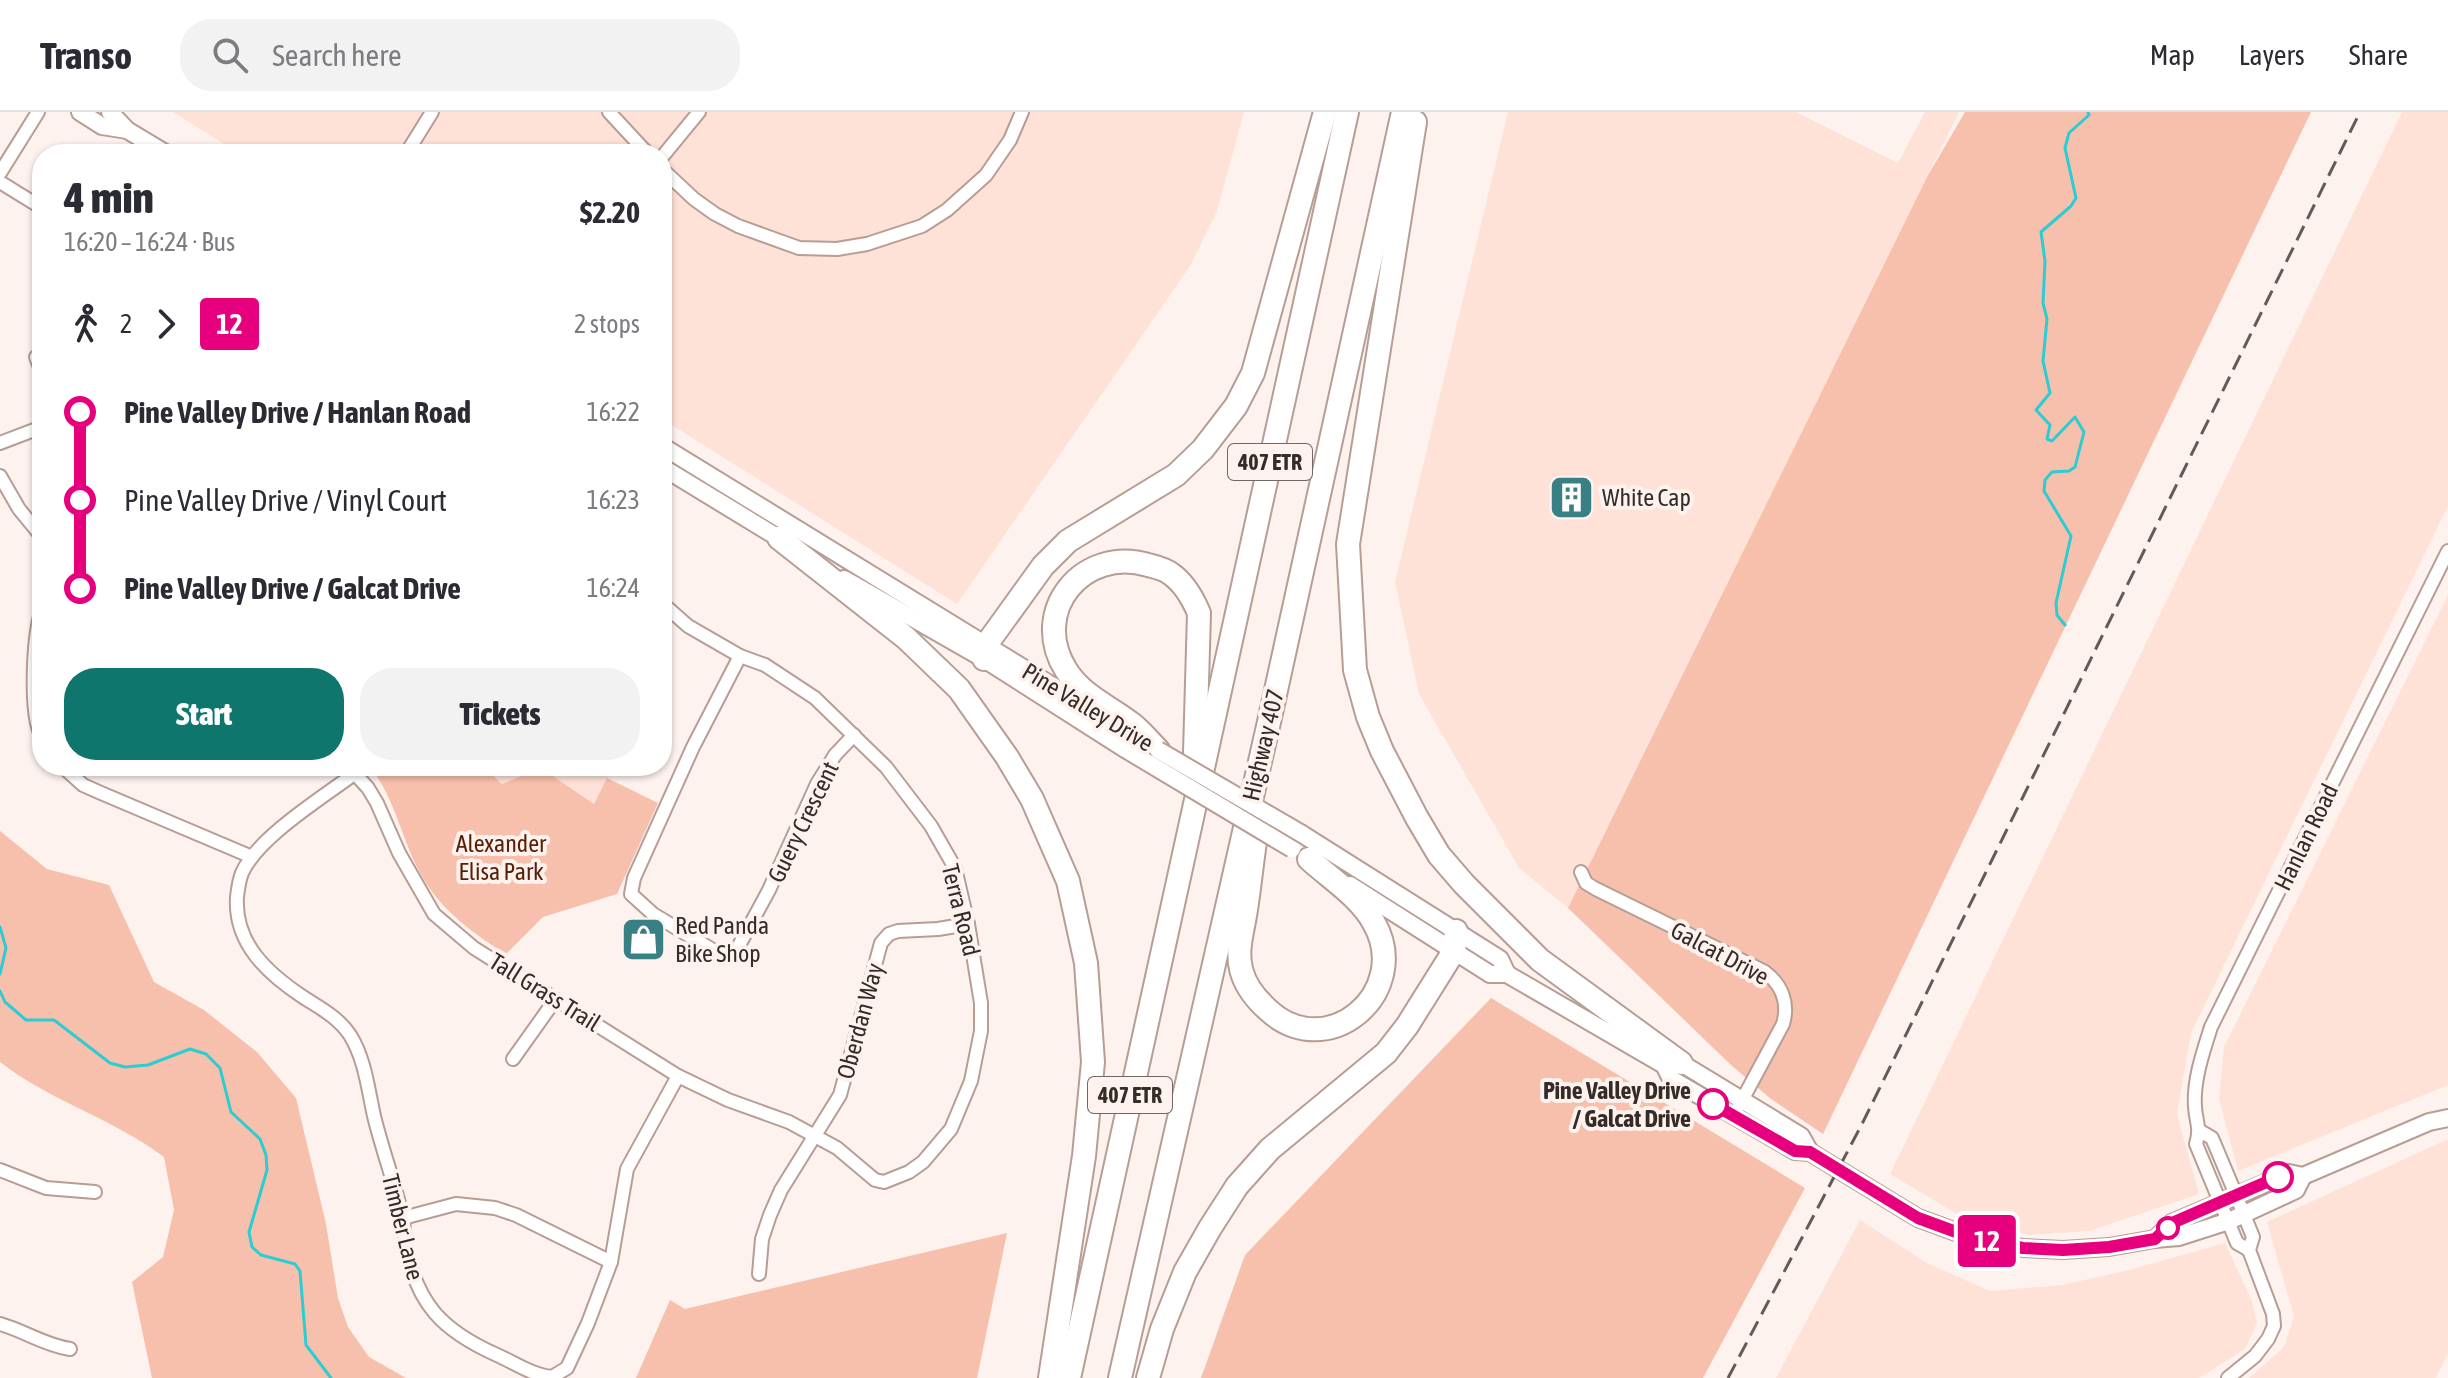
<!DOCTYPE html>
<meta charset="utf-8">
<style>
:root{--surface:#fff;--page:#f2f2f3;--text:#2b2b33;--muted:#7c7c81;--line:#e1e1e2;--accent:#0f766e}
body{margin:0;font-family:"Asap Condensed",sans-serif;background:var(--page);color:var(--text);height:100vh;display:flex;flex-direction:column;font-size:30px;white-space:nowrap}
*{box-sizing:border-box;margin:0}
p{font-size:26px;color:var(--muted)}
.icon{flex:none;width:44px;height:44px;fill:none;stroke:currentColor;stroke-width:2;stroke-linecap:round;stroke-linejoin:round}
.map{position:relative;flex:1;overflow:hidden}
.sheet{position:absolute;left:32px;top:32px;width:640px;height:632px;display:flex;flex-direction:column;background:var(--surface);border-radius:32px;box-shadow:0 2px 6px #0004}
.sheet>*{flex:none}
.badge{padding:0 16px;border-radius:6px;font-size:28px;line-height:52px}
.map>.badge{position:absolute;translate:-50% -50%;box-shadow:0 0 0 4px #fff}
.legs{display:flex;align-items:center;gap:12px;height:88px;padding:0 32px;font-size:26px}
.legs p{margin-inline-start:auto}
.headline{display:flex;align-items:center;justify-content:space-between;height:136px;padding:0 32px}
h1{font-size:44px;font-weight:800;line-height:60px}
.button{display:flex;gap:16px;margin-top:auto;padding:16px 32px}
.button a{flex:1;height:92px;border-radius:32px;background:var(--accent);color:#fff;font-size:32px;font-weight:800;line-height:92px;text-align:center}
.button a+a{background:var(--page);color:var(--text)}
ul{padding:0 32px;list-style:none}
li{display:flex;align-items:center;gap:28px;height:88px;font-size:30px}
li i{display:grid;place-items:center;width:12px;height:100%;margin:0 10px;background:currentColor}
li i::after{content:'';width:20px;height:20px;margin:-10px;border:6px solid;border-radius:50%;background:var(--surface)}
li p{margin-inline-start:auto}
li:first-child i{background:linear-gradient(#0000 50%,currentColor 0)}
li:last-child i{background:linear-gradient(currentColor 50%,#0000 0)}
header{display:flex;align-items:center;gap:48px;box-sizing:border-box;height:112px;padding:0 40px;background:var(--surface);border-bottom:2px solid var(--line)}
header strong{font-size:38px}
nav{display:flex;gap:44px;margin-inline-start:auto;font-size:28px}
.search{width:560px;height:72px;background:var(--page);display:flex;align-items:center;gap:20px;box-sizing:border-box;padding:0 28px;border-radius:32px;color:var(--muted);font-size:30px}
.map>svg:first-child{display:block}
.built{fill:#fee2d7}
.green{fill:#f7c0ac}
.lines{fill:none;stroke-linecap:round;stroke-linejoin:round}
.stream{stroke:#2cccd3;stroke-width:3}
.minor-casing{stroke:#b79d94;stroke-width:16}
.secondary-casing{stroke:#b79d94;stroke-width:20}
.motorway-casing{stroke:#b79d94;stroke-width:26}
.minor{stroke:#fff;stroke-width:12}
.secondary{stroke:#fff;stroke-width:16}
.motorway{stroke:#fff;stroke-width:22}
.rail{stroke:#655a56;stroke-width:3;stroke-dasharray:16 8;stroke-linecap:butt}
.secondary-bridge-casing{stroke:#b79d94;stroke-width:20;stroke-linecap:butt}
.secondary-bridge{stroke:#fff;stroke-width:16}
.line-1-casing{stroke:#fff;stroke-width:18}
.line-1{stroke:#e6007e;stroke-width:12}
.stop-1-dot{fill:#fff;stroke:#e6007e;stroke-width:4}
.labels{text-anchor:middle;dominant-baseline:central;stroke-width:8;stroke-linejoin:round;paint-order:stroke}
.shield{fill:#fdf2ee;stroke:#716763;stroke-width:2}
.shield-label{font-size:22px;font-weight:bold;fill:#352b27}
.poi-label{font-size:24px;fill:#352b27;stroke:#fdf2ee;text-anchor:start}
.street-label{font-size:24px;fill:#352b27;stroke:#fdf2ee}
.park-label{font-size:24px;fill:#581e06;stroke:#fdf2ee}
.stop-label{font-size:24px;font-weight:bold;fill:#352b27;stroke:#fdf2ee;text-anchor:end}
</style>
<header>
<strong>Transo</strong>
<div class="search"><svg class="icon" aria-label="search" viewBox="0 0 24 24"><circle cx="10" cy="10" r="6"/><path d="M15 15l6 6"/></svg>Search here</div>
<nav><a>Map</a><a>Layers</a><a>Share</a></nav>
</header>
<div class="map">
<svg width="2448" height="1266" viewBox="0 0 2448 1266">
<rect width="100%" height="100%" fill="#fdf2ee"/>
<!-- built -->
<g class="built">
<polygon points="173,0 1244,0 1217,99 1190,154 957,492 662,307 662,42 240,42"/>
<polygon points="1508,0 1796,0 1898,51 1925,0 1959,0 1568,796 1519,756 1419,582 1395,470"/>
<polygon points="2402,0 2448,0 2448,394 2191,921 2177,1002 2199,1082 2089,1119 2028,1123 1959,1103 1890,1062"/>
<polygon points="2448,483 2448,973 2238,1059 2219,987 2224,935"/>
<polygon points="483,654 613,654 594,692 541,656 502,672"/>
<polygon points="2448,1027 2448,1241 2436,1266 2249,1266 2284,1235 2294,1205 2267,1110"/>
<polygon points="1860,1108 1927,1151 1990,1179 2062,1173 2129,1158 2225,1131 2252,1189 2257,1211 2245,1237 2199,1266 1776,1266"/>
</g>
<!-- green -->
<g class="green">
<polygon points="1965,0 2311,0 1823,1022 1771,987 1731,953 1568,796 1927,65"/>
<path d="M369,654H483L502,672L541,656L594,692L607,666L658,691L617,782L543,805L506,842C474,822 443,800 423,766C402,731 396,686 369,654Z"/>
<path d="M0,719L47,757L109,773L154,870L204,898L257,940L296,986L326,1112L338,1186L348,1215L369,1245L406,1266H152L132,1170L163,1145L174,1098L164,1045C112,1006 50,989 0,950Z"/>
<polygon points="1491,886 1805,1076 1703,1266 1201,1266 1245,1143"/>
<polygon points="1007,1121 977,1266 636,1266 670,1188 685,1197"/>
</g>
<g class="lines">
<!-- stream -->
<g class="stream">
<polyline points="2065,513 2057,503 2056,491 2071,424 2044,379 2045,368 2052,360 2069,359 2075,355 2084,320 2075,305 2052,329 2047,327 2050,313 2036,298 2050,281 2043,249 2047,207 2043,191 2045,149 2041,120 2071,94 2076,86 2065,36 2069,21 2089,3 2088,0"/>
<polyline points="0,815 6,836 0,862"/>
<polyline points="0,879 5,890 26,908 54,908 110,951 125,955 148,953 190,937 206,942 220,956 231,1000 260,1027 266,1043 267,1058 249,1120 252,1135 261,1143 295,1152 300,1159 306,1233 331,1266"/>
</g>
<defs>
<g id="minor">
<polyline points="609,0 648,42"/>
<polyline points="406,42 432,0"/>
<polyline points="662,45 699,0"/>
<polyline points="662,57 694,87 715,102 738,114 799,136 837,137 867,132 922,114 947,98 986,63 1010,28 1022,0"/>
<polyline points="0,61 38,0"/>
<polyline points="0,70 42,96"/>
<polyline points="36,245 42,260"/>
<polyline points="0,331 42,315"/>
<polyline points="0,364 19,397 42,425"/>
<path d="M42,498C33,523 29,603 42,625"/>
<polyline points="740,544 693,635 634,766 631,782 653,802 721,843 736,839 769,778 817,672 835,643 854,623"/>
<polyline points="62,654 83,673 101,681 252,745"/>
<polyline points="348,654 368,676 377,691 399,741 434,802 474,836 678,964 728,988 789,1010 837,1036 875,1068 884,1070 909,1060 923,1050 951,1017 971,969 981,919 981,891 968,812 955,756 931,714 886,655 815,586 765,553 740,544 688,514 662,491"/>
<path d="M354,662C323,685 257,726 242,761C239,768 238,777 237,785C234,831 267,861 303,885C320,896 338,905 350,923C365,947 368,977 374,1004C382,1037 394,1069 402,1103C404,1112 404,1123 406,1133C416,1192 443,1219 497,1243C515,1251 532,1263 552,1265L567,1256L588,1211L611,1150L627,1057L678,964"/>
<path d="M1581,760L1586,771L1596,777L1765,860C1782,873 1789,891 1783,912L1739,994"/>
<polyline points="513,947 555,888"/>
<polyline points="2200,1019 2212,1026 2236,1083 2253,1125 2249,1138 2273,1202 2274,1214 2268,1227 2255,1244 2228,1266"/>
<polyline points="0,1058 46,1076 95,1080"/>
<polyline points="403,1106 456,1092 495,1096 516,1103 611,1150"/>
<path d="M2249,1138L2237,1131L2196,1032C2201,1015 2196,1011 2195,995C2193,969 2203,940 2211,915L2448,439"/>
<polyline points="759,1162 762,1127 770,1103 781,1078 840,983 881,831 889,822 898,819 938,817 968,812"/>
<path d="M0,1212C25,1219 44,1233 70,1237"/>
</g>
<g id="secondary">
<polyline points="80,0 102,14 127,18"/>
<polyline points="110,0 127,18 167,42"/>
<polyline points="662,334 1108,608"/>
<polyline points="662,355 787,431"/>
<polyline points="844,467 984,547 1125,637"/>
<polyline points="1302,722 1500,847 1507,862"/>
<polyline points="1350,773 1490,862 1507,862 1664,953 1671,967 1795,1039 1810,1040 1918,1106 1978,1128 2023,1136 2063,1138 2109,1135 2155,1127 2179,1125 2229,1109 2296,1078 2303,1064"/>
<polyline points="1669,953 1681,951 1801,1024 1810,1040"/>
<polyline points="2155,1127 2172,1111 2289,1061 2303,1064 2429,1010 2448,1006"/>
</g>
<g id="motorway">
<polyline points="1415,10 1348,432 1355,558 1368,605 1382,639 1417,706 1439,743 1464,772 1540,848 1681,951"/>
<polyline points="779,426 906,526 959,577 1007,645 1032,687 1068,769 1086,851 1093,950 1084,1044 1050,1266"/>
<polyline points="984,547 986,533 1043,454 1068,429 1176,363 1203,337 1236,294 1253,261 1325,0"/>
<path d="M1158,638C1149,629 1141,619 1132,612C1109,594 1082,584 1066,558C1029,499 1083,434 1148,453C1156,455 1165,457 1171,462C1184,471 1193,487 1199,501L1195,640"/>
<path d="M1255,730C1251,756 1249,783 1244,809C1241,826 1237,839 1241,857C1245,874 1255,886 1267,897C1327,954 1413,880 1374,811C1360,785 1331,767 1309,747"/>
<polyline points="1069,1266 1347,0"/>
<polyline points="1120,1266 1269,610 1403,0"/>
<polyline points="1148,1266 1162,1217 1185,1160 1210,1116 1237,1074 1270,1037 1386,941 1407,914 1454,839 1456,819"/>
</g>
</defs>
<!-- minor casing -->
<use href="#minor" class="minor-casing"/>
<!-- secondary casing -->
<use href="#secondary" class="secondary-casing"/>
<!-- motorway casing -->
<use href="#motorway" class="motorway-casing"/>
<!-- minor -->
<use href="#minor" class="minor"/>
<!-- secondary -->
<use href="#secondary" class="secondary"/>
<!-- motorway -->
<use href="#motorway" class="motorway"/>
<!-- rail -->
<polyline class="rail" points="1728,1266 1862,1012 2360,0"/>
<defs>
<g id="secondary-bridge">
<polyline points="1125,637 1292,737"/>
<polyline points="1158,638 1302,722"/>
</g>
</defs>
<!-- secondary-bridge casing -->
<use href="#secondary-bridge" class="secondary-bridge-casing"/>
<!-- secondary-bridge -->
<use href="#secondary-bridge" class="secondary-bridge"/>
</g>
<g class="lines">
<defs>
<polyline id="line-1" points="1713,992 1795,1039 1810,1040 1918,1106 1978,1128 2023,1136 2063,1138 2109,1135 2155,1127 2172,1111 2278,1065"/>
</defs>
<!-- line-1 casing -->
<use href="#line-1" class="line-1-casing"/>
<!-- line-1 -->
<use href="#line-1" class="line-1"/>
</g>
<!-- icons -->
<defs>
<symbol id="building-square" viewBox="-11 -11 22 22"><rect x="-9" y="-9" width="18" height="18" rx="4" fill="#388084" stroke="#fdf2ee"/><path d="M-4-6H4V6H1V3H-1V6H-4ZM-2.5-4.3h1.7v1.8h-1.7ZM.8-4.3h1.7v1.8H.8ZM-2.5-1h1.7V.8h-1.7ZM.8-1h1.7V.8H.8Z" fill="#fff"/></symbol>
<symbol id="shop-square" viewBox="-11 -11 22 22"><rect x="-9" y="-9" width="18" height="18" rx="4" fill="#388084" stroke="#fdf2ee"/><path d="M-5-2.5h2.3a2.7 3.5 0 0 1 5.4 0H5L5.5 6h-11ZM-1.5-2.5h3a1.5 2.3 0 0 0-3 0Z" fill="#fff"/></symbol>
</defs>
<g fill-rule="evenodd">
<use href="#building-square" x="1546" y="360" width="51" height="51"/>
<use href="#shop-square" x="618" y="802" width="51" height="51"/>
</g>
<!-- markers -->
<g class="stop-1-dot">
<circle cx="1713" cy="992" r="14"/>
<circle cx="2278" cy="1065" r="14"/>
<circle cx="2168" cy="1116" r="10"/>
</g>
<g class="labels">
<!-- shield labels -->
<g class="shield">
<rect x="1228" y="332" width="84" height="36" rx="6"/>
<rect x="1088" y="965" width="84" height="36" rx="6"/>
</g>
<g class="shield-label">
<text x="1270" y="350">407 ETR</text>
<text x="1130" y="983">407 ETR</text>
</g>
<!-- poi labels -->
<g class="poi-label">
<text x="1602" y="385">White Cap</text>
<text x="675" y="813">Red Panda<tspan x="675" dy="28">Bike Shop</tspan></text>
</g>
<!-- street labels -->
<g class="street-label">
<text transform="translate(1088 595) rotate(31)">Pine Valley Drive</text>
<text transform="translate(1263 633) rotate(-77)">Highway 407</text>
<text transform="translate(803 710) rotate(-64)">Guery Crescent</text>
<text transform="translate(2306 725) rotate(-64)">Hanlan Road</text>
<text transform="translate(961 798) rotate(76)">Terra Road</text>
<text transform="translate(1720 841) rotate(28)">Galcat Drive</text>
<text transform="translate(545 880) rotate(32)">Tall Grass Trail</text>
<text transform="translate(860 909) rotate(-75)">Oberdan Way</text>
<text transform="translate(403 1115) rotate(76)">Timber Lane</text>
</g>
<!-- park labels -->
<g class="park-label">
<text x="501" y="731">Alexander<tspan x="501" dy="28">Elisa Park</tspan></text>
</g>
<!-- stop labels -->
<g class="stop-label">
<text x="1691" y="978">Pine Valley Drive<tspan x="1691" dy="28">/ Galcat Drive</tspan></text>
</g>
</g>
</svg>
<b class="badge" style="left:1987px;top:1129px;background:#e6007e;color:#fff">12</b>
<section class="sheet">
<div class="headline"><div><h1>4 min</h1><p>16:20 – 16:24 · Bus</p></div><b>$2.20</b></div>
<div class="legs"><svg class="icon" aria-label="walk" viewBox="0 0 24 24"><circle cx="13" cy="4" r="2"/><path d="M13 8l-2 6 4 7M11 14l-3 7M7 12l3-4h3l4 4"/></svg>2<svg class="icon" aria-label="forward" viewBox="0 0 24 24"><path d="M9 5l7 7-7 7"/></svg><b class="badge" style="background:#e6007e;color:#fff">12</b><p>2 stops</p></div>
<ul>
<li><i style="color:#e6007e"></i><b>Pine Valley Drive / Hanlan Road</b><p>16:22</p></li>
<li><i style="color:#e6007e"></i><span>Pine Valley Drive / Vinyl Court</span><p>16:23</p></li>
<li><i style="color:#e6007e"></i><b>Pine Valley Drive / Galcat Drive</b><p>16:24</p></li>
</ul>
<div class="button"><a>Start</a><a>Tickets</a></div>
</section>
</div>
